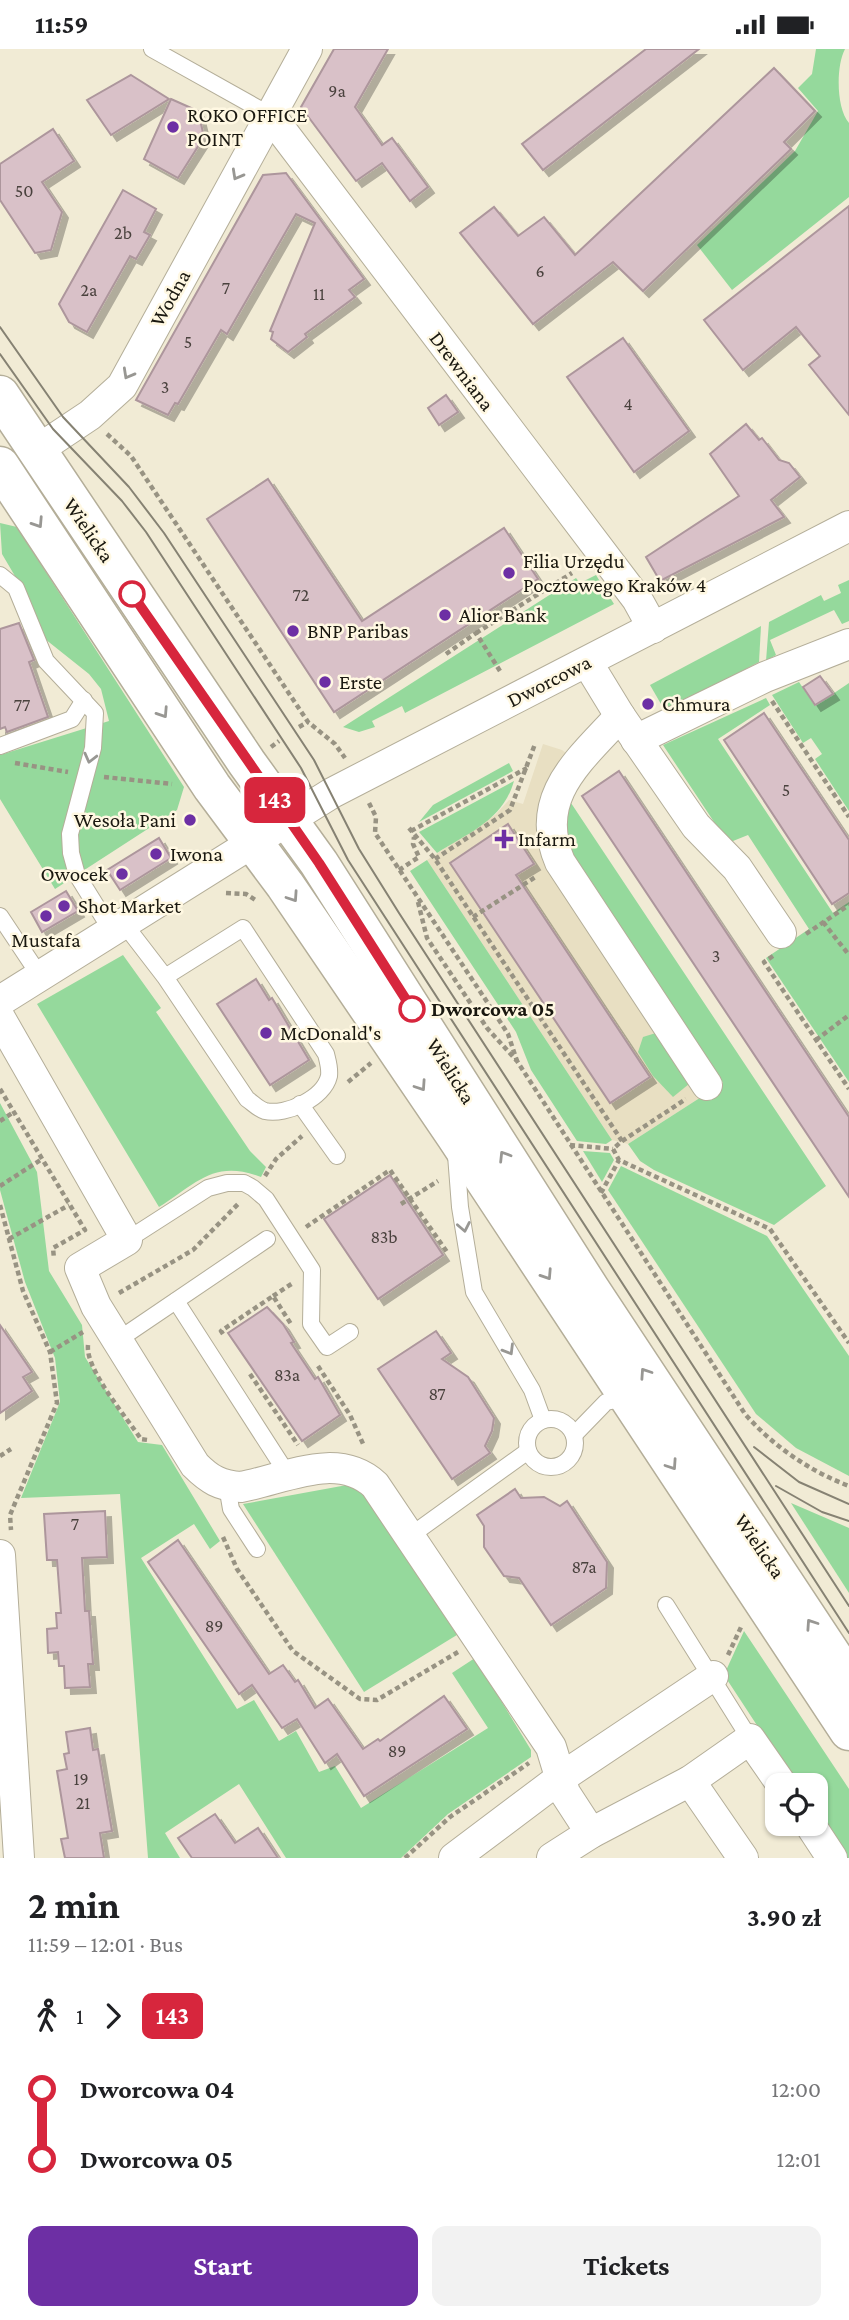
<!DOCTYPE html>
<meta charset="utf-8">
<style>
:root{--surface:#fff;--page:#f2f2f2;--text:#202124;--muted:#757577;--accent:#6d2fa4}
body{margin:0;font-family:"Crimson Pro",serif;background:var(--page);color:var(--text);height:100vh;display:flex;flex-direction:column;font-size:26px;white-space:nowrap}
*{box-sizing:border-box;margin:0}
p{font-size:23px;color:var(--muted)}
.icon{flex:none;width:38px;height:38px;fill:none;stroke:currentColor;stroke-width:2;stroke-linecap:round;stroke-linejoin:round}
.map{position:relative;height:1809px;overflow:hidden}
.side{display:flex;flex-direction:column;background:var(--surface);flex:1}
.side>*{flex:none}
.badge{padding:0 14px;border-radius:10px;font-size:24px;line-height:46px}
.tools{position:absolute;left:765px;top:1724px;display:grid;gap:14px}
.tools a{display:grid;place-items:center;width:63px;height:63px;border-radius:14px;background:var(--surface);box-shadow:0 2px 5px #0004;font-size:35px}
.map>.badge{position:absolute;translate:-50% -50%;box-shadow:0 0 0 4px #fff}
.legs{display:flex;align-items:center;gap:10px;height:77px;padding:0 28px;font-size:23px}
.legs p{margin-inline-start:auto}
.summary{display:flex;align-items:center;justify-content:space-between;height:119px;padding:0 28px}
h1{font-size:38px;font-weight:700;line-height:52px}
.action{display:flex;gap:14px;margin-top:auto;padding:14px 28px}
.action a{flex:1;height:80px;border-radius:14px;background:var(--accent);color:#fff;font-size:28px;font-weight:700;line-height:80px;text-align:center}
.action a+a{background:var(--page);color:var(--text)}
ul{padding:0 28px;list-style:none}
li{display:flex;align-items:center;gap:24px;height:70px;font-size:26px}
li i{display:grid;place-items:center;width:10px;height:100%;margin:0 9px;background:currentColor}
li i::after{content:'';width:18px;height:18px;margin:-9px;border:5px solid;border-radius:50%;background:var(--surface)}
li p{margin-inline-start:auto}
li:first-child i{background:linear-gradient(#0000 50%,currentColor 0)}
li:last-child i{background:linear-gradient(currentColor 50%,#0000 0)}
.status{display:flex;justify-content:space-between;align-items:center;height:49px;padding:0 35px;background:var(--surface);direction:ltr}
.status svg{height:19px;fill:currentColor}
.map>svg:first-child{display:block}
.built{fill:#e8dfc2}
.green{fill:#95d99c}
.building{fill:#d9c1c8;stroke:#ad969c;stroke-width:2;filter:url(#shadow)}
.lines{fill:none;stroke-linecap:round;stroke-linejoin:round}
.lane-casing{stroke:#b4ae99;stroke-width:18}
.street-casing{stroke:#b4ae99;stroke-width:32}
.secondary-casing{stroke:#b4ae99;stroke-width:41}
.path{stroke:#989383;stroke-width:4.5;stroke-dasharray:5 3.5;stroke-linecap:butt}
.lane{stroke:#fff;stroke-width:16}
.street{stroke:#fff;stroke-width:30}
.secondary{stroke:#fff;stroke-width:38}
.tram{stroke:#868273;stroke-width:2}
.oneway{stroke:#989793}
.line-1-casing{stroke:#fff;stroke-width:16}
.line-1{stroke:#d7263d;stroke-width:10}
.poi-dot{fill:#6d2fa4;stroke:#fff8e2;stroke-width:2.5}
.stop-1-dot{fill:#fff;stroke:#d7263d;stroke-width:3.5}
.labels{text-anchor:middle;dominant-baseline:central;stroke-width:5;stroke-linejoin:round;paint-order:stroke}
.number-label{font-size:18px;fill:#4a423e}
.poi-label{font-size:21px;fill:#1a1810;stroke:#fff8e2;text-anchor:start}
.street-label{font-size:21px;fill:#1a1810;stroke:#fff8e2}
.stop-label{font-size:21px;font-weight:bold;fill:#1a1810;stroke:#fff8e2;text-anchor:start}
</style>
<div class="status"><b>11:59</b><svg viewBox="0 0 49 12"><path d="M0 12V9h3v3zM5 12V6h3v6zM10 12V3h3v9zM15 12V0h3v12zM26 1h20v11H26zM47 4h2v5h-2z"/></svg></div>
<div class="map">
<svg width="849" height="1809" viewBox="0 0 849 1809">
<defs>
<filter id="shadow"><feDropShadow dx="6" dy="6" stdDeviation="0" flood-color="#0004"/></filter>
</defs>
<rect width="100%" height="100%" fill="#f1ebd5"/>
<!-- built -->
<polygon class="built" points="543,695 562,701 580,714 553,777 723,1034 628,1095 612,1091 427,811 495,766 509,751 523,755"/>
<!-- green -->
<g class="green">
<path d="M816,0H845C836,17 836,59 849,74V148L732,241L697,196L795,102L818,62L798,39L812,25Z"/>
<polygon points="0,474 17,478 184,738 177,761 55,840 0,750 0,706 109,672 101,640 89,625 40,586 22,539 2,505"/>
<polygon points="596,526 614,555 405,664 402,657 372,672 375,678 359,683 343,678 576,529 580,534"/>
<polygon points="849,531 849,572 842,575 834,561 770,591 776,606 766,612 769,573 821,546 824,552 841,544 838,536"/>
<polygon points="761,577 759,613 665,662 650,636"/>
<polygon points="799,633 815,657 849,634 849,762 815,710 822,705 811,689 803,694 772,646"/>
<polygon points="766,649 770,656 718,690 833,864 849,853 849,1033 766,909 809,880 748,786 728,794 663,696"/>
<polygon points="509,714 513,722 419,773 433,756"/>
<path d="M514,732C503,771 470,783 437,804L419,783Z"/>
<polygon points="569,751 826,1137 774,1176 654,1121 640,1112 628,1095 723,1034 561,789"/>
<polygon points="427,811 612,1091 606,1095 577,1092 531,1021 516,983 410,822"/>
<path d="M123,906L161,959L156,963L250,1102L266,1118L261,1128C214,1110 197,1134 159,1158L37,955Z"/>
<polygon points="659,983 689,1035 673,1048 653,1027 638,1003 643,988"/>
<polygon points="0,1054 37,1123 49,1222 82,1276 85,1308 138,1393 162,1396 220,1492 210,1500 194,1475 141,1509 237,1660 254,1651 279,1692 296,1682 319,1723 335,1717 361,1759 488,1679 452,1624 475,1609 531,1701 531,1708 448,1765 401,1809 286,1809 239,1735 165,1784 180,1809 148,1809 120,1445 21,1449 60,1353 55,1309 25,1233 0,1141"/>
<polygon points="583,1102 610,1104 614,1111 602,1133"/>
<polygon points="621,1117 767,1187 849,1307 849,1427 796,1399 756,1365 608,1141"/>
<polygon points="358,1434 465,1581 364,1643 243,1455"/>
<polygon points="791,1454 849,1479 849,1544"/>
<polygon points="744,1582 849,1740 849,1809 843,1809 816,1767 816,1736 796,1736 724,1626"/>
</g>
<!-- building -->
<g class="building">
<polygon points="334,0 388,0 355,58 382,96 392,89 428,138 410,152 382,114 356,132 301,58"/>
<polygon points="646,0 699,0 543,121 522,95"/>
<polygon points="774,19 815,62 784,93 791,100 643,242 613,213 533,275 460,184 494,158 518,187 544,168 575,206"/>
<polygon points="131,26 169,50 111,86 87,51"/>
<polygon points="171,50 198,62 204,88 178,129 144,110"/>
<polygon points="53,80 74,112 42,133 62,163 51,201 35,204 0,151 0,115"/>
<polygon points="286,124 364,230 349,241 355,248 305,285 307,288 288,303 271,290 273,283 270,282 315,174 296,165 227,285 221,281 178,355 175,354 168,366 136,351 263,126"/>
<polygon points="123,141 156,160 144,183 150,186 136,210 130,207 87,283 69,273 59,255"/>
<polygon points="849,157 849,366 809,316 820,307 796,278 743,321 704,271"/>
<polygon points="623,289 689,382 634,423 567,328"/>
<polygon points="446,346 458,363 439,376 428,359"/>
<polygon points="746,375 759,391 762,389 779,411 789,414 800,428 771,451 784,468 660,532 646,508 739,447 710,405"/>
<polygon points="268,430 362,572 504,479 538,530 334,663 207,470"/>
<polygon points="19,574 34,611 29,613 48,668 7,683 5,678 0,680 0,580"/>
<polygon points="820,627 833,645 815,656 803,638"/>
<polygon points="764,664 849,791 849,844 832,855 724,691"/>
<polygon points="619,722 849,1068 849,1148 582,747"/>
<polygon points="508,775 534,815 516,826 650,1028 610,1054 450,814"/>
<polygon points="159,789 171,809 120,841 107,821"/>
<polygon points="66,842 78,862 42,883 31,863"/>
<polygon points="256,930 269,951 272,949 309,1011 270,1036 217,955"/>
<polygon points="390,1126 443,1206 378,1250 324,1170"/>
<polygon points="267,1258 283,1275 294,1293 291,1294 315,1330 318,1328 340,1366 302,1392 228,1284"/>
<polygon points="0,1276 32,1323 23,1328 32,1342 0,1364"/>
<polygon points="436,1282 451,1304 442,1310 468,1328 494,1369 492,1382 485,1397 490,1404 452,1430 378,1320"/>
<polygon points="515,1440 521,1449 544,1448 560,1457 567,1452 607,1513 606,1539 551,1576 519,1529 504,1527 484,1498 484,1477 477,1466"/>
<polygon points="105,1462 107,1508 82,1509 85,1562 89,1562 93,1615 88,1615 90,1638 65,1639 64,1617 59,1617 58,1603 48,1604 47,1580 57,1579 56,1564 61,1564 57,1511 47,1511 44,1465"/>
<polygon points="178,1491 269,1625 283,1616 295,1633 298,1631 315,1659 328,1650 363,1700 378,1690 380,1692 444,1647 467,1680 364,1747 337,1705 325,1714 297,1670 282,1679 252,1636 239,1645 148,1513"/>
<polygon points="90,1679 93,1701 98,1700 112,1782 100,1784 104,1809 65,1809 61,1790 68,1789 57,1722 67,1720 64,1705 69,1704 66,1683"/>
<polygon points="215,1765 235,1794 258,1779 278,1809 192,1809 178,1789"/>
</g>
<g class="lines">
<defs>
<g id="lane">
<polyline points="152,0 270,66"/>
<polyline points="0,526 16,539 46,612 95,664 93,699 70,785 71,804 77,826 113,884"/>
<polyline points="0,697 72,670 84,651"/>
<polyline points="0,867 40,927"/>
<path d="M125,876L165,928L247,1050C253,1054 258,1060 265,1062C286,1067 324,1049 329,1027C330,1019 328,1013 326,1005L243,879L165,928"/>
<polyline points="300,1055 337,1107"/>
<polyline points="456,1106 460,1158 474,1243 532,1341 543,1371"/>
<polyline points="127,1191 208,1139 227,1134 244,1134 253,1139 266,1150 312,1221 311,1275 327,1298 350,1283"/>
<polyline points="176,1252 288,1426"/>
<polyline points="118,1291 267,1190"/>
<circle cx="551" cy="1394" r="24"/>
<polyline points="574,1386 606,1353 627,1349"/>
<polyline points="227,1437 231,1460 257,1500"/>
<polyline points="410,1487 528,1402"/>
<polyline points="666,1556 750,1690"/>
</g>
<g id="street">
<polyline points="270,66 637,550 653,579"/>
<polyline points="36,402 90,366 122,337 307,0"/>
<polyline points="587,613 620,667 696,777 737,819 781,884"/>
<path d="M620,667C580,711 532,748 560,813L707,1036"/>
<polyline points="636,691 765,628 849,595"/>
<polyline points="0,952 332,744 849,477"/>
<path d="M0,969L127,1191L80,1219L96,1257L195,1416C209,1430 220,1437 241,1438C285,1430 337,1401 375,1436L551,1698L565,1744L591,1784"/>
<polyline points="0,1506 19,1809"/>
<polyline points="690,1732 743,1809"/>
<polyline points="809,1774 832,1809"/>
<polyline points="454,1809 559,1730 713,1627"/>
<polyline points="552,1809 591,1784 690,1732 750,1690 782,1736"/>
</g>
<g id="secondary">
<polyline points="0,346 247,714 319,814 590,1240 849,1632"/>
<polyline points="0,417 212,738 285,836 455,1086 849,1682"/>
</g>
</defs>
<!-- lane casing -->
<use href="#lane" class="lane-casing"/>
<!-- street casing -->
<use href="#street" class="street-casing"/>
<!-- secondary casing -->
<use href="#secondary" class="secondary-casing"/>
<!-- path -->
<g class="path">
<polyline points="107,385 131,407 308,673 335,695 345,709"/>
<polyline points="476,584 572,524"/>
<polyline points="446,605 476,584 500,622"/>
<polyline points="772,652 849,768"/>
<polyline points="299,678 308,673"/>
<polyline points="271,698 279,692"/>
<polyline points="15,714 68,723"/>
<polyline points="104,728 172,735"/>
<polyline points="369,754 376,768 375,784 497,968 508,985 517,1012"/>
<polyline points="409,779 435,810 616,1083 622,1092 613,1100 619,1111 770,1180 849,1294"/>
<polyline points="411,782 527,719"/>
<polyline points="435,810 510,761 535,695"/>
<polyline points="399,821 419,808 413,795 414,788"/>
<polyline points="226,844 246,845 257,852"/>
<path d="M418,853L427,889L487,979L517,1012L745,1365C772,1396 809,1422 849,1437"/>
<polyline points="473,868 537,827"/>
<polyline points="823,873 849,906"/>
<polyline points="806,885 849,856"/>
<polyline points="773,907 764,913 849,1040"/>
<polyline points="816,991 849,966"/>
<polyline points="348,1033 371,1014"/>
<polyline points="0,1040 85,1181 53,1199 54,1210"/>
<polyline points="0,1072 14,1063"/>
<polyline points="622,1092 686,1050"/>
<polyline points="570,1096 613,1100"/>
<polyline points="265,1127 276,1110 302,1087"/>
<polyline points="0,1137 42,1110"/>
<polyline points="601,1144 619,1111"/>
<polyline points="401,1155 438,1132"/>
<polyline points="0,1156 23,1242 50,1303 57,1354 10,1466 11,1481"/>
<polyline points="306,1178 390,1121 447,1203"/>
<polyline points="9,1190 69,1156"/>
<polyline points="119,1244 193,1201 240,1153"/>
<polyline points="273,1247 293,1234"/>
<polyline points="223,1285 221,1282 273,1247 291,1275"/>
<path d="M88,1296C85,1320 127,1369 141,1390L148,1391"/>
<polyline points="50,1303 83,1283"/>
<polyline points="318,1317 350,1366 364,1397"/>
<polyline points="250,1325 298,1396"/>
<polyline points="0,1407 11,1400"/>
<polyline points="223,1488 237,1520 293,1602 360,1650 377,1651 458,1603"/>
<polyline points="728,1606 742,1576"/>
<polyline points="405,1809 450,1768 529,1714"/>
</g>
<!-- lane -->
<use href="#lane" class="lane"/>
<!-- street -->
<use href="#street" class="street"/>
<!-- secondary -->
<use href="#secondary" class="secondary"/>
<!-- tram -->
<g class="tram">
<polyline points="0,278 63,368 129,438 164,484 314,711 359,800 399,864 849,1557"/>
<polyline points="0,305 53,380 122,452 146,483 301,719 348,811 849,1584"/>
<polyline points="754,1398 799,1433 849,1455"/>
<polyline points="776,1437 822,1463 849,1472"/>
</g>
</g>
<!-- one-way arrows -->
<defs><path id="oneway-chevron" d="M-2-3.5L2.5 0L-2 3.5" fill="none" stroke-width="1.6" stroke-linecap="round" stroke-linejoin="round" transform="scale(1.75)"/></defs>
<g class="oneway">
<use href="#oneway-chevron" transform="translate(237 126) rotate(119)"/>
<use href="#oneway-chevron" transform="translate(128 325) rotate(119)"/>
<use href="#oneway-chevron" transform="translate(38 474) rotate(57)"/>
<use href="#oneway-chevron" transform="translate(163 664) rotate(57)"/>
<use href="#oneway-chevron" transform="translate(90 709) rotate(104)"/>
<use href="#oneway-chevron" transform="translate(293 848) rotate(56)"/>
<use href="#oneway-chevron" transform="translate(421 1037) rotate(56)"/>
<use href="#oneway-chevron" transform="translate(504 1107) rotate(-122)"/>
<use href="#oneway-chevron" transform="translate(464 1178) rotate(79)"/>
<use href="#oneway-chevron" transform="translate(547 1226) rotate(57)"/>
<use href="#oneway-chevron" transform="translate(509 1301) rotate(59)"/>
<use href="#oneway-chevron" transform="translate(645 1324) rotate(-124)"/>
<use href="#oneway-chevron" transform="translate(672 1416) rotate(56)"/>
<use href="#oneway-chevron" transform="translate(811 1575) rotate(-124)"/>
</g>
<g class="lines">
<defs>
<polyline id="line-1" points="132,545 319,814 412,960"/>
</defs>
<!-- line-1 casing -->
<use href="#line-1" class="line-1-casing"/>
<!-- line-1 -->
<use href="#line-1" class="line-1"/>
</g>
<!-- markers -->
<g class="poi-dot">
<circle cx="173" cy="78" r="7"/>
<circle cx="509" cy="524" r="7"/>
<circle cx="445" cy="566" r="7"/>
<circle cx="293" cy="582" r="7"/>
<circle cx="325" cy="633" r="7"/>
<circle cx="648" cy="655" r="7"/>
<circle cx="190" cy="771" r="7"/>
<path d="M500.5 779.5h7v7h7v7h-7v7h-7v-7h-7v-7h7z"/>
<circle cx="156" cy="805" r="7"/>
<circle cx="122" cy="825" r="7"/>
<circle cx="64" cy="857" r="7"/>
<circle cx="46" cy="867" r="7"/>
<circle cx="266" cy="984" r="7"/>
</g>
<g class="stop-1-dot">
<circle cx="132" cy="545" r="12"/>
<circle cx="412" cy="960" r="12"/>
</g>
<g class="labels">
<!-- number labels -->
<g class="number-label">
<text x="337" y="42">9a</text>
<text x="24" y="142">50</text>
<text x="123" y="184">2b</text>
<text x="540" y="222">6</text>
<text x="226" y="239">7</text>
<text x="89" y="241">2a</text>
<text x="319" y="245">11</text>
<text x="188" y="293">5</text>
<text x="165" y="338">3</text>
<text x="628" y="355">4</text>
<text x="301" y="546">72</text>
<text x="22" y="656">77</text>
<text x="786" y="741">5</text>
<text x="716" y="907">3</text>
<text x="384" y="1188">83b</text>
<text x="287" y="1326">83a</text>
<text x="437" y="1345">87</text>
<text x="75" y="1475">7</text>
<text x="584" y="1518">87a</text>
<text x="214" y="1577">89</text>
<text x="397" y="1702">89</text>
<text x="81" y="1730">19</text>
<text x="83" y="1754">21</text>
</g>
<!-- poi labels -->
<g class="poi-label">
<text x="187" y="66">ROKO OFFICE<tspan x="187" dy="24">POINT</tspan></text>
<text x="523" y="512">Filia Urzędu<tspan x="523" dy="24">Pocztowego Kraków 4</tspan></text>
<text x="459" y="566">Alior Bank</text>
<text x="307" y="582">BNP Paribas</text>
<text x="339" y="633">Erste</text>
<text x="662" y="655">Chmura</text>
<text x="176" y="771" text-anchor="end">Wesoła Pani</text>
<text x="518" y="790">Infarm</text>
<text x="170" y="805">Iwona</text>
<text x="108" y="825" text-anchor="end">Owocek</text>
<text x="78" y="857">Shot Market</text>
<text x="46" y="891" text-anchor="middle">Mustafa</text>
<text x="280" y="984">McDonald's</text>
</g>
<!-- street labels -->
<g class="street-label">
<text transform="translate(170 249) rotate(-61)">Wodna</text>
<text transform="translate(462 322) rotate(53)">Drewniana</text>
<text transform="translate(89 481) rotate(56)">Wielicka</text>
<text transform="translate(549 632) rotate(-27)">Dworcowa</text>
<text transform="translate(451 1022) rotate(58)">Wielicka</text>
<text transform="translate(760 1497) rotate(56)">Wielicka</text>
</g>
<!-- stop labels -->
<g class="stop-label">
<text x="431" y="960">Dworcowa 05</text>
</g>
</g>
</svg>
<div class="tools">
<a><svg class="icon" aria-label="locate" viewBox="0 0 24 24"><circle cx="12" cy="12" r="6"/><path d="M12 2v4M12 18v4M2 12h4M18 12h4"/></svg></a>
</div>
<b class="badge" style="left:275px;top:751px;background:#d7263d;color:#fff">143</b>
</div>
<section class="side">
<div class="summary"><div><h1>2 min</h1><p>11:59 – 12:01 · Bus</p></div><b>3.90 zł</b></div>
<div class="legs"><svg class="icon" aria-label="walk" viewBox="0 0 24 24"><circle cx="13" cy="4" r="2"/><path d="M13 8l-2 6 4 7M11 14l-3 7M7 12l3-4h3l4 4"/></svg>1<svg class="icon" aria-label="forward" viewBox="0 0 24 24"><path d="M9 5l7 7-7 7"/></svg><b class="badge" style="background:#d7263d;color:#fff">143</b></div>
<ul>
<li><i style="color:#d7263d"></i><b>Dworcowa 04</b><p>12:00</p></li>
<li><i style="color:#d7263d"></i><b>Dworcowa 05</b><p>12:01</p></li>
</ul>
<div class="action"><a>Start</a><a>Tickets</a></div>
</section>
